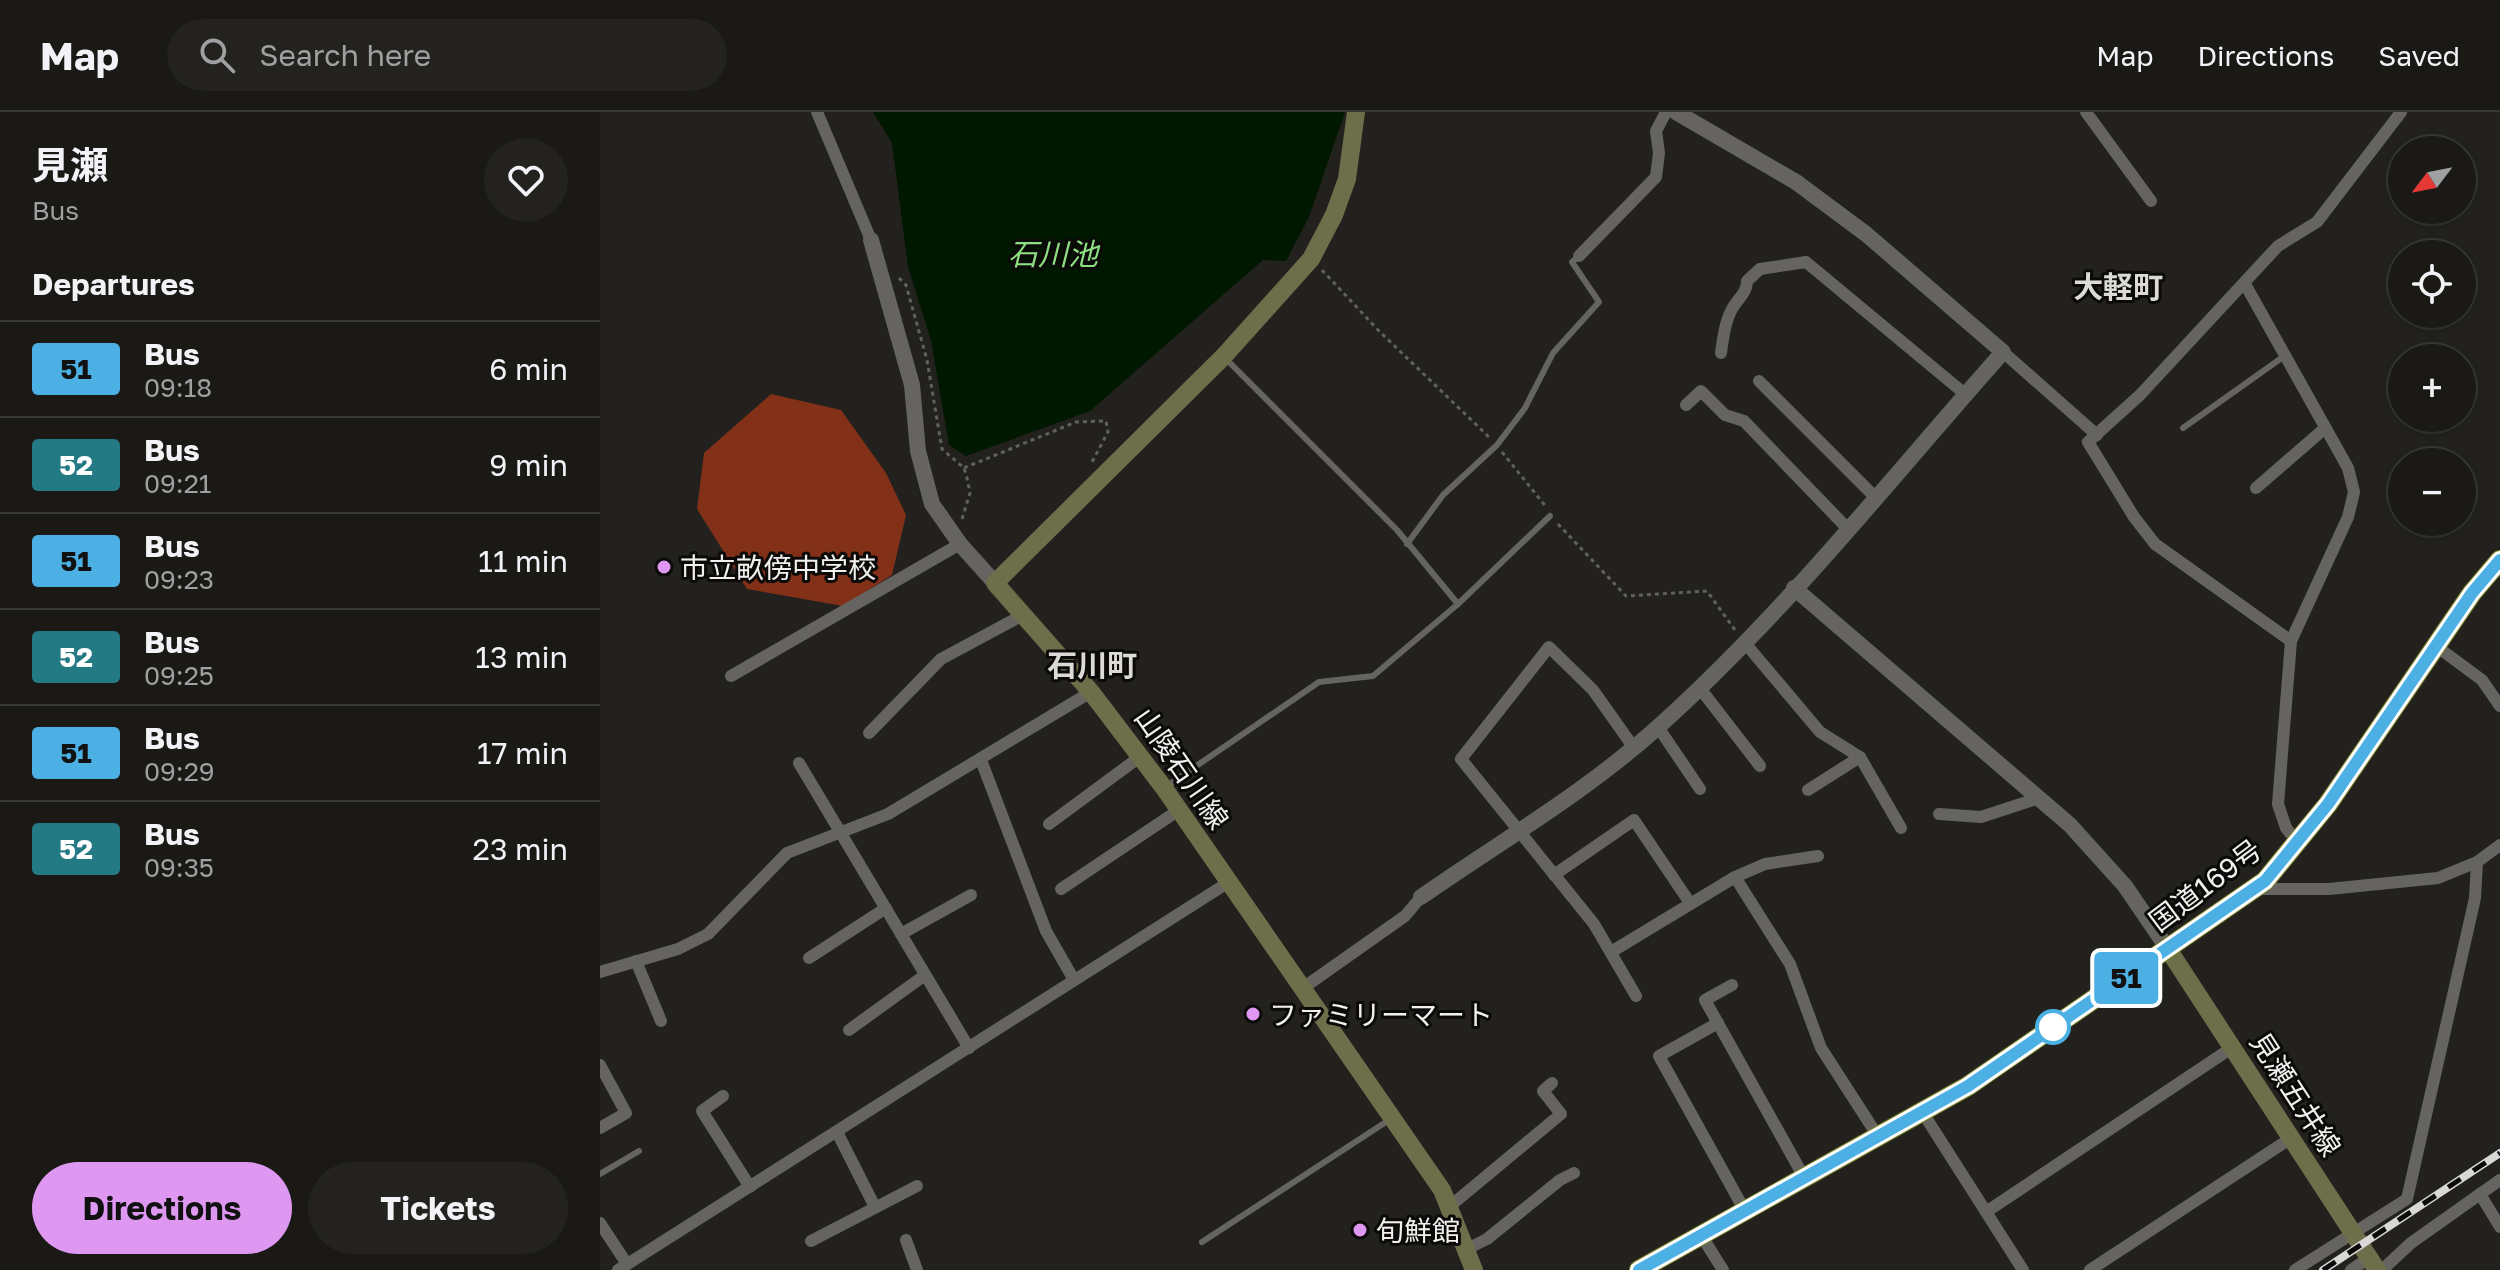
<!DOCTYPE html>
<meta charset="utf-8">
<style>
:root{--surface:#1a1916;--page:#23221f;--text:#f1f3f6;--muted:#9fa0a1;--line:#383835;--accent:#df98f1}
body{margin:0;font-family:"Golos Text","Noto Sans JP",sans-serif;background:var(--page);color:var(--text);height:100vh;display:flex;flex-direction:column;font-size:30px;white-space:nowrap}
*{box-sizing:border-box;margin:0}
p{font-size:26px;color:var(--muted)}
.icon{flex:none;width:44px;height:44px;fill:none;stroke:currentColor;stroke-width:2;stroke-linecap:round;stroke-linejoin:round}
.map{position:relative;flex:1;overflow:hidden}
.details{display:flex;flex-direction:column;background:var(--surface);width:600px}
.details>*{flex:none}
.badge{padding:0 16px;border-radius:6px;font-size:28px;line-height:52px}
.needle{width:52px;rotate:238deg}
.fabs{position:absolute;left:1788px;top:24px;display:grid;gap:16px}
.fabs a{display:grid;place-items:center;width:88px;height:88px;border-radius:50%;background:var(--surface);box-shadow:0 2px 6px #0004,0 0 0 2px var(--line);font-size:40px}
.map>.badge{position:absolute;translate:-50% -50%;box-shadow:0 0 0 4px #fff}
h2{padding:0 32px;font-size:30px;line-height:72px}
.round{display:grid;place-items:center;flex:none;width:84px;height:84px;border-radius:42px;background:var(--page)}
.summary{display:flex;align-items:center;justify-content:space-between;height:136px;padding:0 32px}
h1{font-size:38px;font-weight:700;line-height:60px}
.button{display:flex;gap:16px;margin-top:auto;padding:16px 32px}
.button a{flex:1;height:92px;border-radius:48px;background:var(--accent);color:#111;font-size:32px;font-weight:700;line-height:92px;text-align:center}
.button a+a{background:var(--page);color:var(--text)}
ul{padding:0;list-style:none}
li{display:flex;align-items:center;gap:24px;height:96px;padding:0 32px;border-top:2px solid var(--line)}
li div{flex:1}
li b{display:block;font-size:30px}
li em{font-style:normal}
li .badge{min-width:88px;font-weight:700;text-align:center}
header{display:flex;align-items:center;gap:48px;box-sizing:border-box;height:112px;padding:0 40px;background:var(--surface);border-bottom:2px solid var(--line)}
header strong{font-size:38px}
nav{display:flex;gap:44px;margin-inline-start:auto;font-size:28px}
.search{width:560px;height:72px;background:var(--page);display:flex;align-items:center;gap:20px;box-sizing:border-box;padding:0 28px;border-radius:44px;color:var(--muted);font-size:30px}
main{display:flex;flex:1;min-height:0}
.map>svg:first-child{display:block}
.forest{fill:#823017}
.water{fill:#001700}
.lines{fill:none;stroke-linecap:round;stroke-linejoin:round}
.path{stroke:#61605d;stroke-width:3;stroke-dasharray:4 4;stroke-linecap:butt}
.service{stroke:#656461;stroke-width:6}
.minor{stroke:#656461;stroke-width:12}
.tertiary{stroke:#656461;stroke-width:16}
.secondary{stroke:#6d6f4a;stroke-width:18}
.trunk{stroke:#7a8225;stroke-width:20}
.rail-casing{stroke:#d9d8d6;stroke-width:8}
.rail{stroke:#0b0a09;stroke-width:5;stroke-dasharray:15;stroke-linecap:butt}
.line-casing{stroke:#fff;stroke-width:18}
.line{stroke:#4cb0e4;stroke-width:12}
.poi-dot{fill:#df98f1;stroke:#0b0a09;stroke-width:3}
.stop-dot{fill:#fff;stroke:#4cb0e4;stroke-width:4}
.labels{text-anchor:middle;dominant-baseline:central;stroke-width:6;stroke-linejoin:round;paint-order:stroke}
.poi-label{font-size:28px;fill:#f1f0ee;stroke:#0b0a09;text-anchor:start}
.street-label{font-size:28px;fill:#f1f0ee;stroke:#0b0a09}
.water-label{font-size:30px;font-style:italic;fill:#8edf82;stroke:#0b0a09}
.neighbourhood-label{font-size:30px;font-weight:bold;fill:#dbdad6;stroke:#0b0a09}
</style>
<header>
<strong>Map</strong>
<div class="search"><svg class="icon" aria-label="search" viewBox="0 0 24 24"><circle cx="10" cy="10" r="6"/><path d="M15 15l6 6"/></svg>Search here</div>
<nav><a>Map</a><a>Directions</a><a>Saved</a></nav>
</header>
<main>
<section class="details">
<div class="summary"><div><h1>見瀬</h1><p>Bus</p></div><a class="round"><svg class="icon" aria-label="heart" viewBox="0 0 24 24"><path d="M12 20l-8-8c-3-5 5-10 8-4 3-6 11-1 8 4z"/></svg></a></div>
<h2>Departures</h2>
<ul>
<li><span class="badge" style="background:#4cb0e4;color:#111">51</span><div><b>Bus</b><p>09:18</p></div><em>6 min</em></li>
<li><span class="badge" style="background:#237a84;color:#fff">52</span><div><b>Bus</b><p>09:21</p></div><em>9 min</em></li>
<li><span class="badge" style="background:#4cb0e4;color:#111">51</span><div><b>Bus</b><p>09:23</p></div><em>11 min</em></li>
<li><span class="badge" style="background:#237a84;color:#fff">52</span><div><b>Bus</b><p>09:25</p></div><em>13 min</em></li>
<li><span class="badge" style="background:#4cb0e4;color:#111">51</span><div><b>Bus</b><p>09:29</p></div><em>17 min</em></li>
<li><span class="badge" style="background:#237a84;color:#fff">52</span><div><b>Bus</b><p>09:35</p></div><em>23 min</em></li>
</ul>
<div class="button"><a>Directions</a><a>Tickets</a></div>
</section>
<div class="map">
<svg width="1900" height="1158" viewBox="0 0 1900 1158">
<rect width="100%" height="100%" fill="#22211e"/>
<!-- forest -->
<polygon class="forest" points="171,282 241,298 286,361 306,403 292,463 243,494 147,477 97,397 104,341"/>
<!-- water -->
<polygon class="water" points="273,0 745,0 709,105 686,149 663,148 490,299 366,344 349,333 331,228 308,155 292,31"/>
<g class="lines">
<!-- path -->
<g class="path">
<polyline points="722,158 779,219 889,325"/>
<polyline points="299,166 306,173 327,248 342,337 364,356 367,366 370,381 362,407"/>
<polyline points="902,340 947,396"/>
<polyline points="364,356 476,310 506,309 508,320 492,350"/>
<polyline points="958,412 1026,484 1107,479 1135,518"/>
</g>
<!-- service -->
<g class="service">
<polyline points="624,245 797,418 858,492"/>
<polyline points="1583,316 1683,245"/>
<polyline points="807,432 843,383 897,333 925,296 953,241 999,190 972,150 978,145"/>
<polyline points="567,674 719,570 773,564 858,492 950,404"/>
<polyline points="0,1062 39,1039"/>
<polyline points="602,1130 789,1008"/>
</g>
<!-- minor -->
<g class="minor">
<polyline points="217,0 271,128"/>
<polyline points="1486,0 1551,89"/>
<polyline points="979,144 1056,65 1059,41 1056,19 1066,0"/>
<polyline points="1645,172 1748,356 1754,380 1748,405 1691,529 1678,692 1686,716 1699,732"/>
<polyline points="1403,240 1497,323"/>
<path d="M1121,241C1123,226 1125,210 1132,197C1138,186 1147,181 1147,169L1160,157L1206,150L1365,282"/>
<polyline points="1159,269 1275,385"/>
<polyline points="1086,293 1101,279 1125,303 1144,309 1247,416"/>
<polyline points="1656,376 1724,317"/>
<polyline points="1691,529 1555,432 1534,405 1488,330 1540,283 1678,134 1717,110 1801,0"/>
<polyline points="1145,531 1220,620 1260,645 1301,716"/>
<polyline points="1836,534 1882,568 1900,594"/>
<polyline points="131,564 360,432"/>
<polyline points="1099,575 1160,654"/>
<polyline points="1058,615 1100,677"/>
<polyline points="269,621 341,547 421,504"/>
<polyline points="1034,636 993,578 949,535 861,647 994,812 1036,884"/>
<polyline points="381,648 446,819 474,868"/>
<polyline points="199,651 369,936"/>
<polyline points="1208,678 1260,645"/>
<polyline points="1339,702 1381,705 1439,686"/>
<polyline points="449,712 541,644"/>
<polyline points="954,763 1034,708 1090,791"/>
<polyline points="1135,765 1165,752 1218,744"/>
<polyline points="461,777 579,698"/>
<polyline points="1654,777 1729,777 1838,766 1877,750 1900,733"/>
<polyline points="301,822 371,783"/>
<polyline points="1011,840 1135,765 1190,852 1221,936 1279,1026"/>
<polyline points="209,846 286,796"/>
<polyline points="36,849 61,909"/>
<polyline points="0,860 78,837 108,822 187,741 288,702 491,580"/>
<polyline points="1132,873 1105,888 1205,1067"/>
<polyline points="703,876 805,804 821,785"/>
<polyline points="1118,911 1059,944 1145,1099"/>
<polyline points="249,918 325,863"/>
<polyline points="0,953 26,1001 0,1016"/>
<polyline points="123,984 102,999 150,1075"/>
<polyline points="1323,1001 1423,1158"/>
<polyline points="237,1020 275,1095"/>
<polyline points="1880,1082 1900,1115"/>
<polyline points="849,1095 961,1002 943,979 952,971"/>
<polyline points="1386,1100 1633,935"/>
<polyline points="0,1111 27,1152"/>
<polyline points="1101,1123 1123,1158"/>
<polyline points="306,1128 317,1158"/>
<polyline points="211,1129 317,1074"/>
<polyline points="867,1137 887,1127 960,1068 974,1061"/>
<polyline points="18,1158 629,770"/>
<polyline points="1490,1158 1691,1026"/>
<polyline points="1695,1158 1807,1087 1875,786 1877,750"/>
<polyline points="1751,1158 1769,1146"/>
<polyline points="1782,1158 1811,1131 1900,1068"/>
</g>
<!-- tertiary -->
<g class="tertiary">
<polyline points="271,128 312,273 318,339 332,392 360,432 395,471"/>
<polyline points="1194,476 1470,713 1525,774 1568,837"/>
<path d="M821,785C900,730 986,680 1058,615C1184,502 1291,366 1403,240L1266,122L1196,70L1076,0"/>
</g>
<!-- secondary -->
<g class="secondary">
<polyline points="756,0 747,67 734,103 711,147 624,244 395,471 491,580 564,676 842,1078 874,1158"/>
<polyline points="1568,837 1777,1158"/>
</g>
<!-- trunk -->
<polyline class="trunk" points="1039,1158 1368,974 1665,769 1728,692 1872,481 1900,448"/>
<defs>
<polyline id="rail" points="1723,1158 1900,1041"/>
</defs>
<!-- rail casing -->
<use href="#rail" class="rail-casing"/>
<!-- rail -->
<use href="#rail" class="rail"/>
</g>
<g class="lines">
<defs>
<polyline id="line" points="1039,1158 1368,974 1665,769 1728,692 1872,481 1900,448"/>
</defs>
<!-- line casing -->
<use href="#line" class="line-casing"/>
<!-- line -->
<use href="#line" class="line"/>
</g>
<!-- markers -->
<g class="poi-dot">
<circle cx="64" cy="455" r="8"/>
<circle cx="653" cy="902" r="8"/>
<circle cx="760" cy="1118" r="8"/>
</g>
<circle class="stop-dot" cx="1453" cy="915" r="16"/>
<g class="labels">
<!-- poi labels -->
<g class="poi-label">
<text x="80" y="455">市立畝傍中学校</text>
<text x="669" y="902">ファミリーマート</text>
<text x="776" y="1118">旬鮮館</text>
</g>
<!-- street labels -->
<g class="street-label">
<text transform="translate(582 656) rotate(55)">山陵石川線</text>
<text transform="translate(1605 773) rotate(-37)">国道169号</text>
<text transform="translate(1696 982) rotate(57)">見瀬五井線</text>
</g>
<!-- water labels -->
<g class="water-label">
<text x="453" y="142">石川池</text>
</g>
<!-- neighbourhood labels -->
<g class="neighbourhood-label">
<text x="1518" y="175">大軽町</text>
<text x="492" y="553">石川町</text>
</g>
</g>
</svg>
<div class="fabs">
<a><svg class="needle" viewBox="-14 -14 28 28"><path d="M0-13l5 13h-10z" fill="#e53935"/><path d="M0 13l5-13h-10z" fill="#9fa0a1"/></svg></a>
<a><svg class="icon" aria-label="locate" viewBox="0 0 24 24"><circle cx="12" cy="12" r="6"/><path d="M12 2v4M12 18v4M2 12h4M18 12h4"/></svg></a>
<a>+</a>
<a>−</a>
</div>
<b class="badge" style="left:1526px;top:866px;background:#4cb0e4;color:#111">51</b>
</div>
</main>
